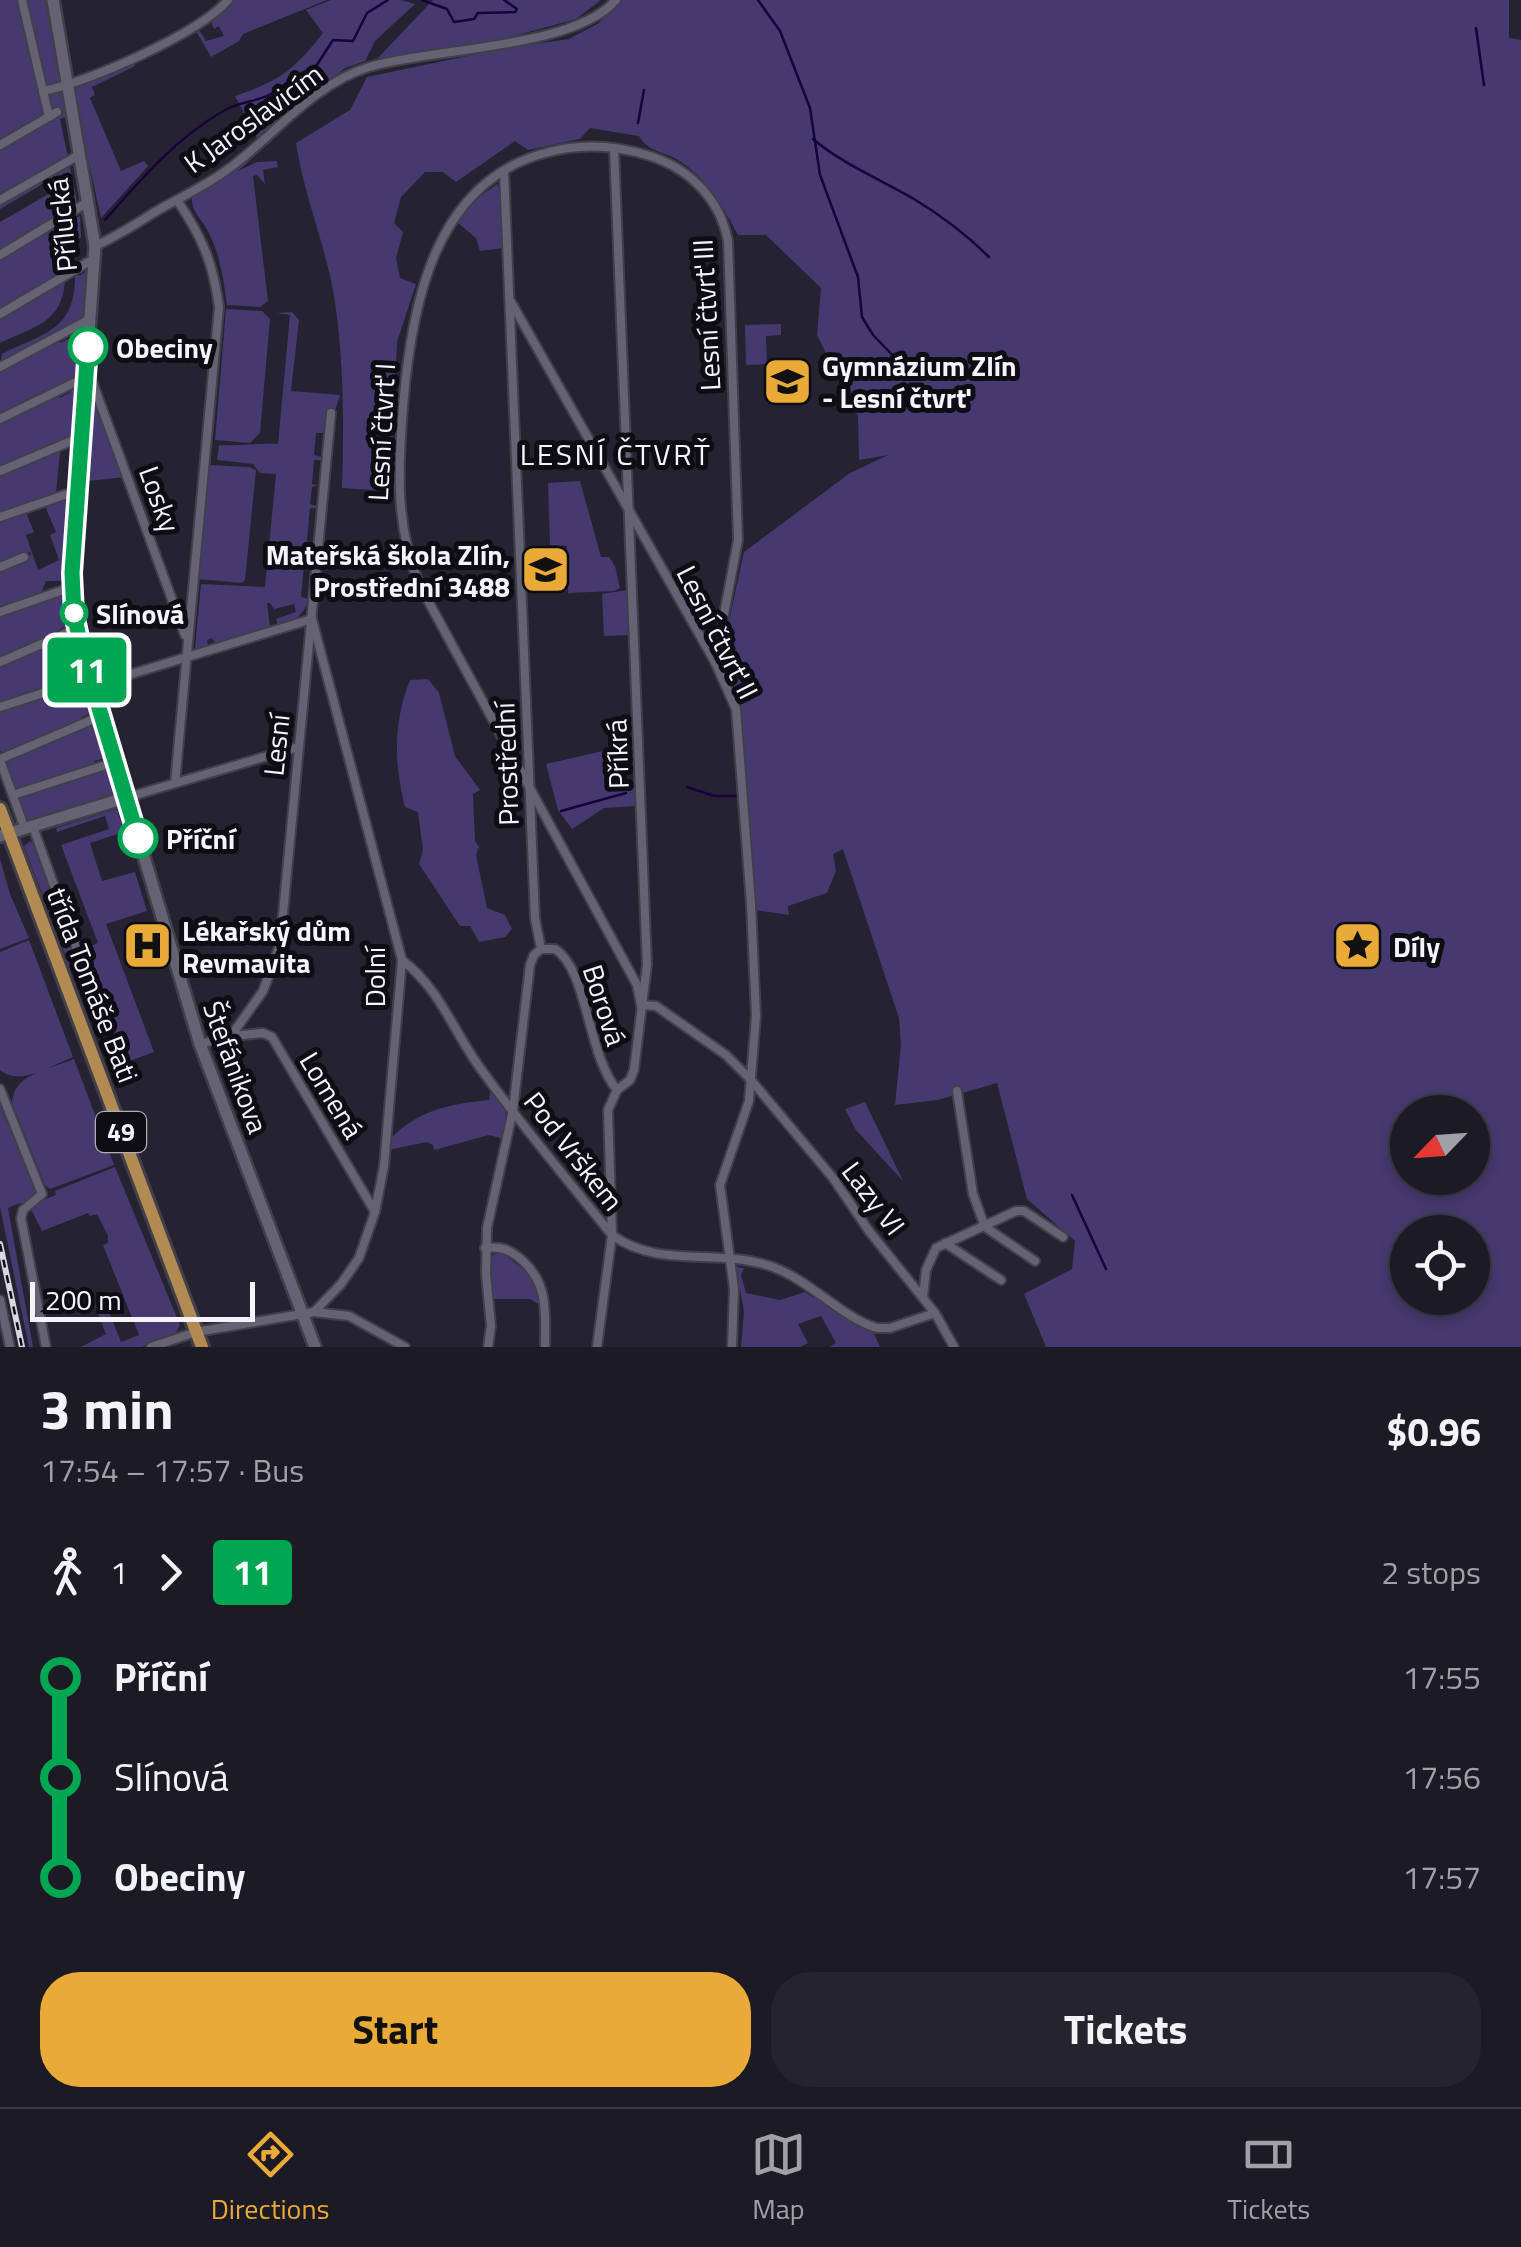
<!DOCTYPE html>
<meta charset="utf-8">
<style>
:root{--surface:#1c1a25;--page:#25232d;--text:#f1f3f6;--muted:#a0a1a7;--line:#3a3842;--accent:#eaaa38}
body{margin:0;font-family:"Titillium Web",sans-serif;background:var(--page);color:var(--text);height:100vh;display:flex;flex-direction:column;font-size:38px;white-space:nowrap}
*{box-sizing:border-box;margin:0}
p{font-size:32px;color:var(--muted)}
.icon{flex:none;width:55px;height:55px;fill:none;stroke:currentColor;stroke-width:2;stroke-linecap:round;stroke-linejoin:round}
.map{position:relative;height:1347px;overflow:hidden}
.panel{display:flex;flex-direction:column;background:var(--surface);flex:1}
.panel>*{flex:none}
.badge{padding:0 20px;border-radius:8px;font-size:35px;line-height:65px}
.needle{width:65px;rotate:245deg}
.controls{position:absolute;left:1390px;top:1095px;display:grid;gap:20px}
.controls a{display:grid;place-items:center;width:100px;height:100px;border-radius:50%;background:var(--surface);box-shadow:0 5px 15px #0003,0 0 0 2px var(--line);font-size:50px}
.scale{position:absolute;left:30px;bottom:25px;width:225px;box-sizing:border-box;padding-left:10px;border:5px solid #f5f3fd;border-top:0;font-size:28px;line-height:35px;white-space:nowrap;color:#f5f3fd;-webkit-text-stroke:8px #0e0d13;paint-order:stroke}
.map>.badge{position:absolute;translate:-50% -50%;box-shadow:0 0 0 5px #fff}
.legs{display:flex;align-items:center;gap:15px;height:110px;padding:0 40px;font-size:32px}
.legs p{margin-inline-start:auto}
.overview{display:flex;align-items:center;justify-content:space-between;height:170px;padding:0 40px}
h1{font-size:55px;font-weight:700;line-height:75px}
.button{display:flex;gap:20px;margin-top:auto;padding:20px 40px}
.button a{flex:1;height:115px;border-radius:40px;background:var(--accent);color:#111;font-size:40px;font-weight:700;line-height:115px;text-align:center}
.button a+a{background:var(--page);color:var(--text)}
ul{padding:0 40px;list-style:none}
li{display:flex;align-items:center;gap:35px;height:100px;font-size:38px}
li i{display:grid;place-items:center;width:15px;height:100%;margin:0 12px;background:currentColor}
li i::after{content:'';width:25px;height:25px;margin:-12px;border:8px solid;border-radius:50%;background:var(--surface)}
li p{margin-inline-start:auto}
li:first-child i{background:linear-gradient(#0000 50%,currentColor 0)}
li:last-child i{background:linear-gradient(currentColor 50%,#0000 0)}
.dock{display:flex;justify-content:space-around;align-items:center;height:140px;border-top:2px solid var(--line);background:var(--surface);font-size:28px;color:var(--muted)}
.dock a{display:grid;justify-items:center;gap:5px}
.dock .selected{color:var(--accent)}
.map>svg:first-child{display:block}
.green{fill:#46396f;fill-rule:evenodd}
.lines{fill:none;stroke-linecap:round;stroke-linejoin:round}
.stream{stroke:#19003f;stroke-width:2.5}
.street-casing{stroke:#423f4a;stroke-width:12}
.secondary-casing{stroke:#423f4a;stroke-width:16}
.primary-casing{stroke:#423f4a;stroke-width:18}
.street{stroke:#656273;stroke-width:8}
.secondary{stroke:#656273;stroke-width:11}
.primary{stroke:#b18b51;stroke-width:12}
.rail-casing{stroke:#d9d7e2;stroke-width:6}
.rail{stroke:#0e0d13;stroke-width:2.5;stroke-dasharray:8;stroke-linecap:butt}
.line-1-casing{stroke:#fff;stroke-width:22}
.line-1{stroke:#00a651;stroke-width:15}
.stop-1-dot{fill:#fff;stroke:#00a651;stroke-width:5}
.labels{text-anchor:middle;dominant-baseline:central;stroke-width:10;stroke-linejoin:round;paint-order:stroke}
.shield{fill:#0e0d13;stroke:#b0aeb7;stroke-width:2.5}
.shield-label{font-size:25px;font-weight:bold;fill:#f5f3fd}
.street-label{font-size:28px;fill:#f5f3fd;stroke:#0e0d13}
.stop-label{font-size:28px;font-weight:bold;fill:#f5f3fd;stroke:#0e0d13;text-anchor:start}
.poi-label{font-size:28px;font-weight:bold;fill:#f5f3fd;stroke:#0e0d13;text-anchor:start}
.neighbourhood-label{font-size:30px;letter-spacing:2.5px;fill:#f5f3fd;stroke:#0e0d13}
</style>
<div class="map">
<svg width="1521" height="1347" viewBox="0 0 1521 1347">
<rect width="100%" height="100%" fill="#252331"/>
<!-- green -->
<g class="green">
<polygon points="0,0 47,0 66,117 60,119 78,206 0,252 0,222 52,192 46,182 0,209"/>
<polygon points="232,0 327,0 243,34 239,41 211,57 196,31 199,30 206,41 224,36 219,26 214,29 211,21 224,11"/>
<path d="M331,0H400L415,4L375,41L365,61L345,68L257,138L235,96C281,80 293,71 323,33L306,10Z"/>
<polygon points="433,0 601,0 576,19 514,36 458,49 377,59"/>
<path d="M617,0H1509V38L1521,40V1347H1046L1024,1294L1072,1269L1075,1241L1027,1199L997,1083L938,1100L895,1105L901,1045L899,1018L843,849L833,854L836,871L827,893L788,906L789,915L755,910L741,702L721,658L744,552L850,473L888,455L859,460L858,416L817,335L821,288L766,235H738C724,208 705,176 678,160C663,151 648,152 639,136L590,128L580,139L528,150L515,141L456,182L443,172H425L401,197L394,223L403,232L396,258L400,278L416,284L397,342L390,491L342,488C344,426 344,364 335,302C327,248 304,197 296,143L350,110L367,77L501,49L569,39L599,23ZM1408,1112H1472V1178H1408ZM1408,1232H1472V1298H1408Z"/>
<polygon points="133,61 135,66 92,87 95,95 90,98 121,171 144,161 148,166 101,218 73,90"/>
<path d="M296,119L238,171L257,162L277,161L278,167L263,170L265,184L257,175L253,176L268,301L260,307L227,305C223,277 220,251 205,226C198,216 191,209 192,197L234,171Z"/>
<polygon points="497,184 500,191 503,248 480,251 476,238 457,222 474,201"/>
<polygon points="80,216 81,237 68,250 65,273 0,312 0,257 66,219 69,222"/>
<path d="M86,265L90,267L83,320L0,365L2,354C46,332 76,330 75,273L79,276L86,272Z"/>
<path d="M65,277C64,323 35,326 0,343V316Z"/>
<polygon points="226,309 262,311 270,319 260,433 250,443 215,440"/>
<path d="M292,312L299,320L291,391L340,395L333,417L325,420L323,433H316L314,455L321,457V460H314L312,484L318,485L312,487L310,504L317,506L316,508H310L306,550L312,552L305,554L301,597L308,599C304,617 294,620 278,625L276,619L296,612L294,604L274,609L270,603H267L270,626L215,643L212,638L207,640L208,645L195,649L201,584L265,587L276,474L260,473L253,464L217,460L219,445C240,446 258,443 278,444L290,315L277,313Z"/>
<polygon points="781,324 781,335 766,336 767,364 746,365 745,325"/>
<polygon points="83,325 81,376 0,417 0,369 57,340 60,343 72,337 72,331"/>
<polygon points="78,383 81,386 76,435 0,469 0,421 57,395 60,398 71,392 72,386"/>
<polygon points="94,397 126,477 87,481 91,400"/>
<polygon points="51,451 53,455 60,452 56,493 0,516 0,473"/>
<polygon points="209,465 249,467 256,470 245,580 242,583 198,579"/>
<polygon points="580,481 601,557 609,557 615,566 620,588 614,591 568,593 567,546 550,545 548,483"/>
<polygon points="66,499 73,504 67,587 63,589 61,581 46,581 40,597 0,611 0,569 31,555 30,552 0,565 0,521 30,511 27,515 34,532 26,535 38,570 59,560 50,535 56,532 45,506"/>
<polygon points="627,590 631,635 604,636 602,594"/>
<polygon points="66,593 71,628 68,631 63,627 57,631 57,635 0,661 0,614"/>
<polygon points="70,634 73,635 85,676 80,679 76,674 69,677 68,682 0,704 0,664"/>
<path d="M428,679L439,693L455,756L480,790L473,794L475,841L479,847L476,855L487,908L505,915L512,929L505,937L479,942L470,926H460L419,864L423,850L418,812L405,807C394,763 393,723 410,680Z"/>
<polygon points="84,682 96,714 94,717 88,714 81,717 80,723 4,754 0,751 0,708"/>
<polygon points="96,721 108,762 102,759 94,761 94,766 21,791 13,787 5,765 6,760"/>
<polygon points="603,751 606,784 635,784 636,806 604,808 572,829 558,810 546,764"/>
<polygon points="109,766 118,788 116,796 28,823 19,797"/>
<polygon points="117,809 124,832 90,843 102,881 135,872 147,911 106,924 154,1052 113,1067 77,971 93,966 86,948 98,943 61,845 109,829 105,816 57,832 56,828"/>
<polygon points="30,841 40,849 74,949 69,960 79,968 69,972 64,959 66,957 24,846"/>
<polygon points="0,859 10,894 29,938 0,949"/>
<path d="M29,940L73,1057C52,1065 20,1087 0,1070V952Z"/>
<path d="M74,1059L114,1165L50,1189L45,1185L12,1103C13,1073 51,1069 74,1059Z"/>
<path d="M491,1085L506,1108L504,1139L489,1135L434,1150L433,1145L427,1142L388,1150L389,1140C418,1110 449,1104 489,1100Z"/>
<polygon points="0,1091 5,1109 2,1111 7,1123 11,1123 38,1193 34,1204 56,1195 55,1191 115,1167 180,1325 175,1334 142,1347 81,1347 106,1334 95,1306 105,1302 121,1342 139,1335 103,1245 108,1243 108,1236 97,1214 90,1216 88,1213 42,1231 30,1207 20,1203 8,1208 33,1347 29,1347 0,1207"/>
<polygon points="865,1102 903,1181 856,1130 845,1109"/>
<polygon points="501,1252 533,1277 542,1306 530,1299 492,1299 489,1266 493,1255"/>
<polygon points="736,1267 744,1268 741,1275 746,1293 780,1300 805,1292 814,1298 817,1294 873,1331 880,1347 829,1347 836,1343 821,1316 798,1324 808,1343 800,1347 741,1347 744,1312"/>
</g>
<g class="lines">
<!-- stream -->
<g class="stream">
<polyline points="422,0 447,9 454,22 474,19 478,13 515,12 517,9 504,0"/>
<polyline points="758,0 780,31 810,108 820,175 858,277 862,317 873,335 907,370"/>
<polyline points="1476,28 1484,85"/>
<polyline points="638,123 644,90"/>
<path d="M813,139C844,165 880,179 914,199C942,216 966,234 989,257"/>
<path d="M105,220C141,179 177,137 225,110C239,102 255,102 269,95C289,84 283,79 309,77L333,40L353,41L367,13L388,0"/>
<polyline points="735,693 738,706"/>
<polyline points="743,749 746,785"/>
<polyline points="687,787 714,796 738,796"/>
<polyline points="561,811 626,793"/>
<polyline points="1072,1195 1106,1269"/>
</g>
<defs>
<g id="street">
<path d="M22,0L43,91C87,83 200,33 228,0"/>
<polyline points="43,91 49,117"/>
<polyline points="0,145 57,112"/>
<polyline points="504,171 535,918 541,949"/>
<polyline points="0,200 79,155"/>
<path d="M95,246C116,237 136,224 155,212C183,196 215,181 240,160C280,128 317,83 369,67C432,48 573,49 616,0"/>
<polyline points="0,255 88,202"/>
<polyline points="511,302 715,662 736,709 751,904 756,1016 749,1101 720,1185 734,1289 732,1347"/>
<polyline points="0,314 95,258"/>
<polyline points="0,367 90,319"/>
<polyline points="0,419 82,379 92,381 185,635"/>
<polyline points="0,471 83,436"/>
<polyline points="0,517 79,490"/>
<polyline points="0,567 24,557"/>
<polyline points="0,612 72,587"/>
<polyline points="0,662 76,629"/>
<polyline points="92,686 312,619"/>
<polyline points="0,707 90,678"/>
<polyline points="0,759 101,716"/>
<polyline points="0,760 22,821"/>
<path d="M175,783L219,307C213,262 202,237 177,200"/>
<polyline points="13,795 115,762"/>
<polyline points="125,798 298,747"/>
<polyline points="33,827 82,964"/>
<path d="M541,949H555C588,970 587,1054 617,1090"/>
<path d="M402,960C439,988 452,1028 478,1065C520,1124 567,1179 612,1235C659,1269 717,1248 770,1266C809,1279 842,1318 877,1328H890L935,1313"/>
<path d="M641,1005L637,985L420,586C395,526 398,470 403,407C411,308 433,183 545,153C580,143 615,145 650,156C690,169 720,199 728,241L738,540L715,662"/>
<polyline points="641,1005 656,1006 726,1055 751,1080 833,1178 869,1231 935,1313 954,1347"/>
<polyline points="231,1036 263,1033 272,1037 375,1212"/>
<polyline points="200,1044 231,1036 263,991 280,945 331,413"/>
<polyline points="0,1089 42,1194 23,1210 21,1218 46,1347"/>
<polyline points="957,1091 973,1194 985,1227 1035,1261"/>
<polyline points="945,1243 1001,1280"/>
<path d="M485,1248C502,1246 511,1250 523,1261C549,1285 545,1314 545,1347"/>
<polyline points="923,1297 926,1270 936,1248 1016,1211 1024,1211 1063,1237"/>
<polyline points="0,1300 10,1347"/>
<polyline points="314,1312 349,1316 405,1347"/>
<polyline points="151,1347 196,1332 314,1312 341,1284 359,1258 375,1212 384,1166 402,960 312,619"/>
<polyline points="488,1347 491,1326 486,1274 487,1228 513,1110 530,965 534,955 541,949"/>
<polyline points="597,1347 612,1235 608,1110 617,1090 630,1080 634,1070 647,965 614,148"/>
</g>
<g id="secondary">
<polyline points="53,0 95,246 72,573 76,629 200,1044 315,1347"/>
<polyline points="0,836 125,798"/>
</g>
<polyline id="primary" points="0,809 202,1347"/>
</defs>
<!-- street casing -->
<use href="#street" class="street-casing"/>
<!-- secondary casing -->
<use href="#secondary" class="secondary-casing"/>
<!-- primary casing -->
<use href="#primary" class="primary-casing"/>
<!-- street -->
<use href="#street" class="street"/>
<!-- secondary -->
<use href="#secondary" class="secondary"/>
<!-- primary -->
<use href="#primary" class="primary"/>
<defs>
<polyline id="rail" points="0,1244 22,1347"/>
</defs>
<!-- rail casing -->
<use href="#rail" class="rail-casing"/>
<!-- rail -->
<use href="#rail" class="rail"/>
</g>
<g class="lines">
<defs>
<polyline id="line-1" points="88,347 72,573 74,614 82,651 138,838"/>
</defs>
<!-- line-1 casing -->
<use href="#line-1" class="line-1-casing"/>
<!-- line-1 -->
<use href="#line-1" class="line-1"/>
</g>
<!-- icons -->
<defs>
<symbol id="school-square" viewBox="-11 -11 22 22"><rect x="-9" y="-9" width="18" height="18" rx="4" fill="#eaaa38" stroke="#0e0d13"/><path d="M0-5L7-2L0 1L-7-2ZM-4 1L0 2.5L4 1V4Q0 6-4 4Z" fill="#111"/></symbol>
<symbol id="hospital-square" viewBox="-11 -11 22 22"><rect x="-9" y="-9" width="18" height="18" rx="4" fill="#eaaa38" stroke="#0e0d13"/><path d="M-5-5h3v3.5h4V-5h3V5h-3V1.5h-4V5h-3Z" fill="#111"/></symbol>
<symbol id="sight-square" viewBox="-11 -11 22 22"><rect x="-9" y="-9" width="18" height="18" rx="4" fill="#eaaa38" stroke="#0e0d13"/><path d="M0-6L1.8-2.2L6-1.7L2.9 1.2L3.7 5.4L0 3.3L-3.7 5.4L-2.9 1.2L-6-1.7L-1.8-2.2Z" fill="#111"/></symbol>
</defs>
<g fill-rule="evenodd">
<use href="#school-square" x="760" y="354" width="55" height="55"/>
<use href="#school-square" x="518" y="542" width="55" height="55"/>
<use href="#hospital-square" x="120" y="918" width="55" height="55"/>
<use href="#sight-square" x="1330" y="918" width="55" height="55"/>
</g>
<!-- markers -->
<g class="stop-1-dot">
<circle cx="88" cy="347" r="18"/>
<circle cx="74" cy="613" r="12"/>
<circle cx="138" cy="838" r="18"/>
</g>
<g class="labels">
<!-- shield labels -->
<rect class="shield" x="96" y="1112" width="50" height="40" rx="8"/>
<g class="shield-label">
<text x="121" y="1132">49</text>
</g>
<!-- street labels -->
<g class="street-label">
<text transform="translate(253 118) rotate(-36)">K Jaroslavicím</text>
<text transform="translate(62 225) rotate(-96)">Přílucká</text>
<text transform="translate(706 315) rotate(-93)">Lesní čtvrť III</text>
<text transform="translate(381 432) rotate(-87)">Lesní čtvrť I</text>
<text transform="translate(160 499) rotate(70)">Losky</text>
<text transform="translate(718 632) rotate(63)">Lesní čtvrť II</text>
<text transform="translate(276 745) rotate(-84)">Lesní</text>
<text transform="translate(617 754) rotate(-92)">Příkrá</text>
<text transform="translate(506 764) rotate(-92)">Prostřední</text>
<text transform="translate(374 977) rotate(-90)">Dolní</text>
<text transform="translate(93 985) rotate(69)">třída Tomáše Bati</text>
<text transform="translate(605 1005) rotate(72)">Borová</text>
<text transform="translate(236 1067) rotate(70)">Štefánikova</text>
<text transform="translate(332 1095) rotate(59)">Lomená</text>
<text transform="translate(574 1151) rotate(52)">Pod Vrškem</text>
<text transform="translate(874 1198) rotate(53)">Lazy VI</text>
</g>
<!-- stop labels -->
<g class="stop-label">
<text x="116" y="347">Obeciny</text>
<text x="96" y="613">Slínová</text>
<text x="166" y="838">Příční</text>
</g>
<!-- poi labels -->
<g class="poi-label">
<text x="822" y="365">Gymnázium Zlín<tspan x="822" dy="32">- Lesní čtvrť</tspan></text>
<text x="510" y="554" text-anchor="end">Mateřská škola Zlín,<tspan x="510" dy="32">Prostřední 3488</tspan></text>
<text x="182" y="930">Lékařský dům<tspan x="182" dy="32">Revmavita</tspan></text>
<text x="1393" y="946">Díly</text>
</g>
<!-- neighbourhood labels -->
<g class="neighbourhood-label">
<text x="616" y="454">LESNÍ ČTVRŤ</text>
</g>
</g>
</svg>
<div class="controls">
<a><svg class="needle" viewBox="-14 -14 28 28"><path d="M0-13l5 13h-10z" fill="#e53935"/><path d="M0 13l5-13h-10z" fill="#a0a1a7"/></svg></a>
<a><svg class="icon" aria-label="locate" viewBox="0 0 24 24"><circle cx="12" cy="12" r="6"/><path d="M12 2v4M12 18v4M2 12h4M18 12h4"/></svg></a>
</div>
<div class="scale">200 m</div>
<b class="badge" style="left:87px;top:670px;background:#00a651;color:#fff">11</b>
</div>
<section class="panel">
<div class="overview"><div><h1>3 min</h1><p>17:54 – 17:57 · Bus</p></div><b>$0.96</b></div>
<div class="legs"><svg class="icon" aria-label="walk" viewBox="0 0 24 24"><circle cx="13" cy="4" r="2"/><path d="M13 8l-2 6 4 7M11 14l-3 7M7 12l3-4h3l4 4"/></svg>1<svg class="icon" aria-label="forward" viewBox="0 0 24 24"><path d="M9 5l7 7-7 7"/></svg><b class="badge" style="background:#00a651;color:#fff">11</b><p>2 stops</p></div>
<ul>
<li><i style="color:#00a651"></i><b>Příční</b><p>17:55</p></li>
<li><i style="color:#00a651"></i><span>Slínová</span><p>17:56</p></li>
<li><i style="color:#00a651"></i><b>Obeciny</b><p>17:57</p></li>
</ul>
<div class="button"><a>Start</a><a>Tickets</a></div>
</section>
<nav class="dock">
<a class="selected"><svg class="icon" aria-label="directions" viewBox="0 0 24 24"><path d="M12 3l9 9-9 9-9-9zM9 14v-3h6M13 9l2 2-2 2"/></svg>Directions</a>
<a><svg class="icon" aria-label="map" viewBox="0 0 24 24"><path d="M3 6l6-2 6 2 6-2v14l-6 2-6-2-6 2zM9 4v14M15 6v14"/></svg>Map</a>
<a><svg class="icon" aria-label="tickets" viewBox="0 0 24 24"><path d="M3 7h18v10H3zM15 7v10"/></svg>Tickets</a>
</nav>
